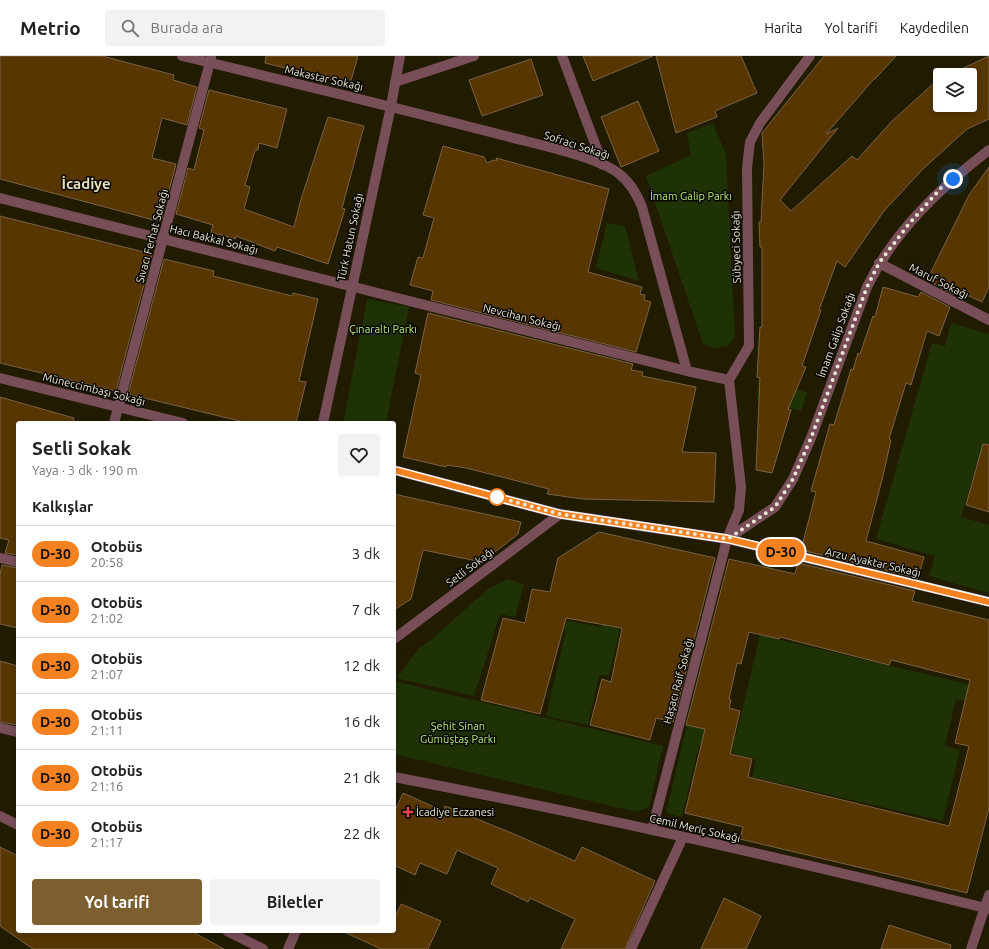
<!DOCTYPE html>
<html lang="tr">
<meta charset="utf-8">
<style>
:root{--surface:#fff;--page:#f2f2f2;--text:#222;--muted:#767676;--line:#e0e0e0;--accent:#7d5e2e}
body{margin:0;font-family:Ubuntu,sans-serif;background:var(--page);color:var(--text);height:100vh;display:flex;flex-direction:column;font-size:15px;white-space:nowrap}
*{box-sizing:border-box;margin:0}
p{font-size:13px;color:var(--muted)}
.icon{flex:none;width:22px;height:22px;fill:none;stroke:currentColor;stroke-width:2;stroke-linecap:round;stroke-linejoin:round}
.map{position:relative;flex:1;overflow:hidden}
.sheet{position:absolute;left:16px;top:365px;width:380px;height:512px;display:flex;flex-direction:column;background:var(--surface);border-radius:4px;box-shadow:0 2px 6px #0003}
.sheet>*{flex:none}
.badge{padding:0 8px;border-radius:13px;font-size:14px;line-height:26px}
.controls{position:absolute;left:933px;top:12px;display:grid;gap:8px}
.controls a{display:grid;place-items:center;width:44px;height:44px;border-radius:4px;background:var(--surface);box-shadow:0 2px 6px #0003;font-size:20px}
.you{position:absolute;width:20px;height:20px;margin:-10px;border:3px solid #fff;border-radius:50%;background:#1a73e8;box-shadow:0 0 0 6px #1a73e833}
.map>.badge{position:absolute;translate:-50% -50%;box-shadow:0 0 0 2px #fff}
h2{padding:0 16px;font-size:15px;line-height:36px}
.round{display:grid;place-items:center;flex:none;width:42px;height:42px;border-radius:4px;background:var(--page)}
.overview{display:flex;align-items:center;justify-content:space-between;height:68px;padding:0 16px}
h1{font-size:19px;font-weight:700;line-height:30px}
.button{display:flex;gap:8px;margin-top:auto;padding:8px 16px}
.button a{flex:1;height:46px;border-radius:4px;background:var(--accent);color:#fff;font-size:16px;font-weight:700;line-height:46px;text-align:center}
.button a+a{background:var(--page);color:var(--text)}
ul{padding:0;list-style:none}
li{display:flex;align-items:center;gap:12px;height:56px;padding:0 16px;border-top:1px solid var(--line)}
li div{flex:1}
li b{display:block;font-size:15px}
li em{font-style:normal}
li .badge{min-width:44px;font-weight:700;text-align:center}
header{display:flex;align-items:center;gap:24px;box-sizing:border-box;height:56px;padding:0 20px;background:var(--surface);border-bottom:1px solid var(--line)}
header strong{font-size:19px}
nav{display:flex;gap:22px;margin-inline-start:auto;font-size:14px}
.search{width:280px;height:36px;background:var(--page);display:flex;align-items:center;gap:10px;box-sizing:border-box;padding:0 14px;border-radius:4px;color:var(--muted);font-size:15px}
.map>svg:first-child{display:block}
.green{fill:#1f3205}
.building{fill:#573602;stroke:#796247;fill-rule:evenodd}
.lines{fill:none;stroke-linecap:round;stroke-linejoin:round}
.minor{stroke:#784e58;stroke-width:10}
.line-casing{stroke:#fff;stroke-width:9}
.line{stroke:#f58220;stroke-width:6}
.walk{stroke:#eae7d5;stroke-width:4;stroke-dasharray:0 7.2}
.stop-dot{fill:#fff;stroke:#f58220;stroke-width:2}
.health-dot{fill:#e0444e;stroke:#080600;stroke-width:1.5}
.labels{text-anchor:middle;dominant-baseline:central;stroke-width:3;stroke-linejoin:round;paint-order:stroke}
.street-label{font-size:11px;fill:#eae7d5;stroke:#080600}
.park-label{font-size:11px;fill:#b6ef7a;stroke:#080600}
.poi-label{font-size:11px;fill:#eae7d5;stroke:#080600;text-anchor:start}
.district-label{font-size:15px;font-weight:bold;fill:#e6dfba;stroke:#080600}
</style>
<header>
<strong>Metrio</strong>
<div class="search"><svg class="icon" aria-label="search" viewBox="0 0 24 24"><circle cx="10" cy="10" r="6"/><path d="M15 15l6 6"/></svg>Burada ara</div>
<nav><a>Harita</a><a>Yol tarifi</a><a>Kaydedilen</a></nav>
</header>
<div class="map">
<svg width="989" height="893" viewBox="0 0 989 893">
<rect width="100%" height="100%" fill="#211b00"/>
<!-- green -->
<g class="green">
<polygon points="713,67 726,99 735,281 728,290 714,292 703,288 646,120 691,99 687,77"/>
<polygon points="607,167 625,170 639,225 596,212"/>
<polygon points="367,243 409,251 386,367 343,367"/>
<polygon points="951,267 989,278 989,410 977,407 961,461 989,469 989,537 929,520 935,500 876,483 932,287 945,290"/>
<polygon points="758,324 807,336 801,355 757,344"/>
<polygon points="621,512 633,515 609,620 599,619 588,669 546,660 566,575 527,565 528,558 602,571"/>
<polygon points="507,523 524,528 515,561 500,558 474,640 396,622 420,591 430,585 488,533"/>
<polygon points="760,579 989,633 989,651 956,643 945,690 960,694 943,765 752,721 756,703 699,689 682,761 666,757 687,669 736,680"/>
<polygon points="394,625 663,690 649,751 637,756 394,698"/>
</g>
<!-- building -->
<g class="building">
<polygon points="0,0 102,0 174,19 173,24 197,31 187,69 162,62 152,102 176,108 161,166 0,123"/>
<polygon points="266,0 358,0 350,28 265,7"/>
<polygon points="583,0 653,0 593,25"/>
<polygon points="656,0 741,0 757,37 715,55 717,61 676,77"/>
<polygon points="824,0 896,0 875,23 874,23 826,78 838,72 780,144 791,155 852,100 857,104 891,66 935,26 940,23 940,49 970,49 970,19 949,19 989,0 989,63 967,73 923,113 884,155 845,211 837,205 819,254 821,254 802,310 806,311 788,353 791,354 772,417 756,414 760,322 757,321 760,271 762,271 762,191 760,191 759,166 761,166 764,108 762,77"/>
<polygon points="531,3 543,39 482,60 469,24"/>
<polygon points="209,34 287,53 277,92 259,87 258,94 255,94 245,129 250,131 244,153 294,171 301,143 328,61 364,70 342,152 345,153 328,208 277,191 275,195 236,180 235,183 211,176 213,169 176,158 188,112 194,114 204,74 199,72"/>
<polygon points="638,45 659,95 621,111 601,61"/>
<polygon points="443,90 484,101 487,107 494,104 497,105 496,102 609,133 588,216 642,231 640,238 645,239 644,244 651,246 636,296 431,244 433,235 410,229 418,201 423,202 434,162 423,159"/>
<polygon points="989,111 989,231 982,246 956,234 954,239 927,224 969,139"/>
<polygon points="0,160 152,198 116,335 0,307"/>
<polygon points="164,203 214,215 213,220 292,240 293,237 318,243 299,325 306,326 296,367 248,367 128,338"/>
<polygon points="883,231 918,241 921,236 950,251 939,280 927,275 911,329 906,327 889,383 891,384 883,420 866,485 924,501 918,522 801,494 816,436 811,435 830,368 834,369 851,313 853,314 858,297 860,298 873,260 875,261"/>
<polygon points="428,257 633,308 631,314 643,316 642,320 696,331 682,396 716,397 714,446 583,443 547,438 549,433 466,412 447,409 446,411 403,401 421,319 415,317"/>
<polygon points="0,341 74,362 73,367 18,367 18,499 5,497 9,484 0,482"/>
<polygon points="983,388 989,389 989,456 966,449"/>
<polygon points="394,438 521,466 518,478 482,506 423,494 411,543 394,554"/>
<polygon points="599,476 715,502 673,666 656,662 650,684 590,669 602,623 611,626 622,572 566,562 540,658 481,644 503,562 525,567 532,533 550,536 558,502"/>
<path d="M729,503L795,518L798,507L915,535L912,545L989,564V752L967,837L740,783L743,771L685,757L705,673L686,669ZM749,576L779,583L780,581L889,609L891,604L970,624L955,687L969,690L949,770L748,721L752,703L730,698L740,655L729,652L731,644L729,643L737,607L741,608Z"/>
<polygon points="2,509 18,512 18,572 0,568 0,518"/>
<polygon points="0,605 18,610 18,669 0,666"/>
<polygon points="403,737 443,755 445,750 514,778 575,805 582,791 655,825 625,893 561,893 575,863 530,842 528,846 491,828 498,812 457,794 447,818 420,807 415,819 394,809 394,757"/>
<polygon points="0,791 18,800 18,875 191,875 224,893 33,893 0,870"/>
<polygon points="724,842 761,860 746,893 701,893"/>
<polygon points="401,848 441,865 428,893 381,893 342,875 394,875 394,864"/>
<polygon points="889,869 951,889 950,893 881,893"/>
</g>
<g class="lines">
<!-- minor -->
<g class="minor">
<path d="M182,0C291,26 398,52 506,80C535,88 595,100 618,117C630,126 636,137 642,151L687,315"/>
<polyline points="562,0 603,109"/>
<polyline points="395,26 474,0"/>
<polyline points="0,142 687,315 729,324"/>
<polyline points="879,207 989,264"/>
<polyline points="0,322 183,367"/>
<polyline points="114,367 211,2"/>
<polyline points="323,367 391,50 400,0"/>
<polyline points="394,414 560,458 727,483 989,546"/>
<path d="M727,483L775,451L793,423L811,382L867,231C894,175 941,131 989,94"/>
<polyline points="0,502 18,506"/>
<polyline points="394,583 560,458"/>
<polyline points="0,672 18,676"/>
<path d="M394,721C594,759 792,804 989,853"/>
<polyline points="0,760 18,769"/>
<polyline points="652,774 727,483 739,454 741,431 729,324 749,290 747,112 750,86 760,67 810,0"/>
<polyline points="227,875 263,893"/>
<polyline points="288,893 296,875"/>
<polyline points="631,893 683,781"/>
<polyline points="971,893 989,839"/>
</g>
</g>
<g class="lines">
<defs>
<polyline id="line" points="394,414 560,458 728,483 989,546"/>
</defs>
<!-- line casing -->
<use href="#line" class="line-casing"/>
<!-- line -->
<use href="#line" class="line"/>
<!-- walk -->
<polyline class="walk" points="497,441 560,458 728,483 775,451 793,423 811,382 867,231 879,207 908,169 941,132 953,123"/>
</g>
<!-- markers -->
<circle class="stop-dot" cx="497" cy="441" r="8"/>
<path class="health-dot" d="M406 750h4v4h4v4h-4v4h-4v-4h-4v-4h4z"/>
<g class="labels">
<!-- street labels -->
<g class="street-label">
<text transform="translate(324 22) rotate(13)">Makastar Sokağı</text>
<text transform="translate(577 89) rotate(18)">Sofracı Sokağı</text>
<text transform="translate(152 180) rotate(-75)">Sıvacı Ferhat Sokağı</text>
<text transform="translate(350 181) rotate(-78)">Türk Hatun Sokağı</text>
<text transform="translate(214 183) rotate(14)">Hacı Bakkal Sokağı</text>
<text transform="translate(736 191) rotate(-91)">Sübyeci Sokağı</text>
<text transform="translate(939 225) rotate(27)">Maruf Sokağı</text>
<text transform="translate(522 261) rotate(14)">Nevcihan Sokağı</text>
<text transform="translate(836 279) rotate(-70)">İmam Galip Sokağı</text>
<text transform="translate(94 333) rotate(14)">Müneccimbaşı Sokağı</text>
<text transform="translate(873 506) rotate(13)">Arzu Ayaktar Sokağı</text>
<text transform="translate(470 511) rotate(-37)">Setli Sokağı</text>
<text transform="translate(678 625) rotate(-75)">Haşacı Raif Sokağı</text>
<text transform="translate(695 772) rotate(13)">Cemil Meriç Sokağı</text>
</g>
<!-- park labels -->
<g class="park-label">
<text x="691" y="140">İmam Galip Parkı</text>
<text x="383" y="273">Çınaraltı Parkı</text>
<text x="458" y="670">Şehit Sinan<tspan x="458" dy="13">Gümüştaş Parkı</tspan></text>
</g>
<!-- poi labels -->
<g class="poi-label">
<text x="416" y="756">İcadiye Eczanesi</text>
</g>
<!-- district labels -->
<g class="district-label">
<text x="86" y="127">İcadiye</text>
</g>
</g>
</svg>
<div class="controls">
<a><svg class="icon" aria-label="layers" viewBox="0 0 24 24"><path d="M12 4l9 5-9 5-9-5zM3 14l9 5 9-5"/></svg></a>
</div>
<div class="you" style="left:953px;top:123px"></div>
<b class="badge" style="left:781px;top:496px;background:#f58220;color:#111">D-30</b>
<section class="sheet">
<div class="overview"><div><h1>Setli Sokak</h1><p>Yaya · 3 dk · 190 m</p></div><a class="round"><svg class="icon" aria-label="heart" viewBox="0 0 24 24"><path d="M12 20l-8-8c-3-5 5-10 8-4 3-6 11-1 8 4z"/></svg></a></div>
<h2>Kalkışlar</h2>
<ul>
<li><span class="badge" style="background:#f58220;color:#111">D-30</span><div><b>Otobüs</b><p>20:58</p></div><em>3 dk</em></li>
<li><span class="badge" style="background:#f58220;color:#111">D-30</span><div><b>Otobüs</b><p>21:02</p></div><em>7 dk</em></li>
<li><span class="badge" style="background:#f58220;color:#111">D-30</span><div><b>Otobüs</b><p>21:07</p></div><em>12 dk</em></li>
<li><span class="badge" style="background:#f58220;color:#111">D-30</span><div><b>Otobüs</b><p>21:11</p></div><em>16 dk</em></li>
<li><span class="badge" style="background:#f58220;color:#111">D-30</span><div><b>Otobüs</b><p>21:16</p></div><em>21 dk</em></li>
<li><span class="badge" style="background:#f58220;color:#111">D-30</span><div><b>Otobüs</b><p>21:17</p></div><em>22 dk</em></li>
</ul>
<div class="button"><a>Yol tarifi</a><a>Biletler</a></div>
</section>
</div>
